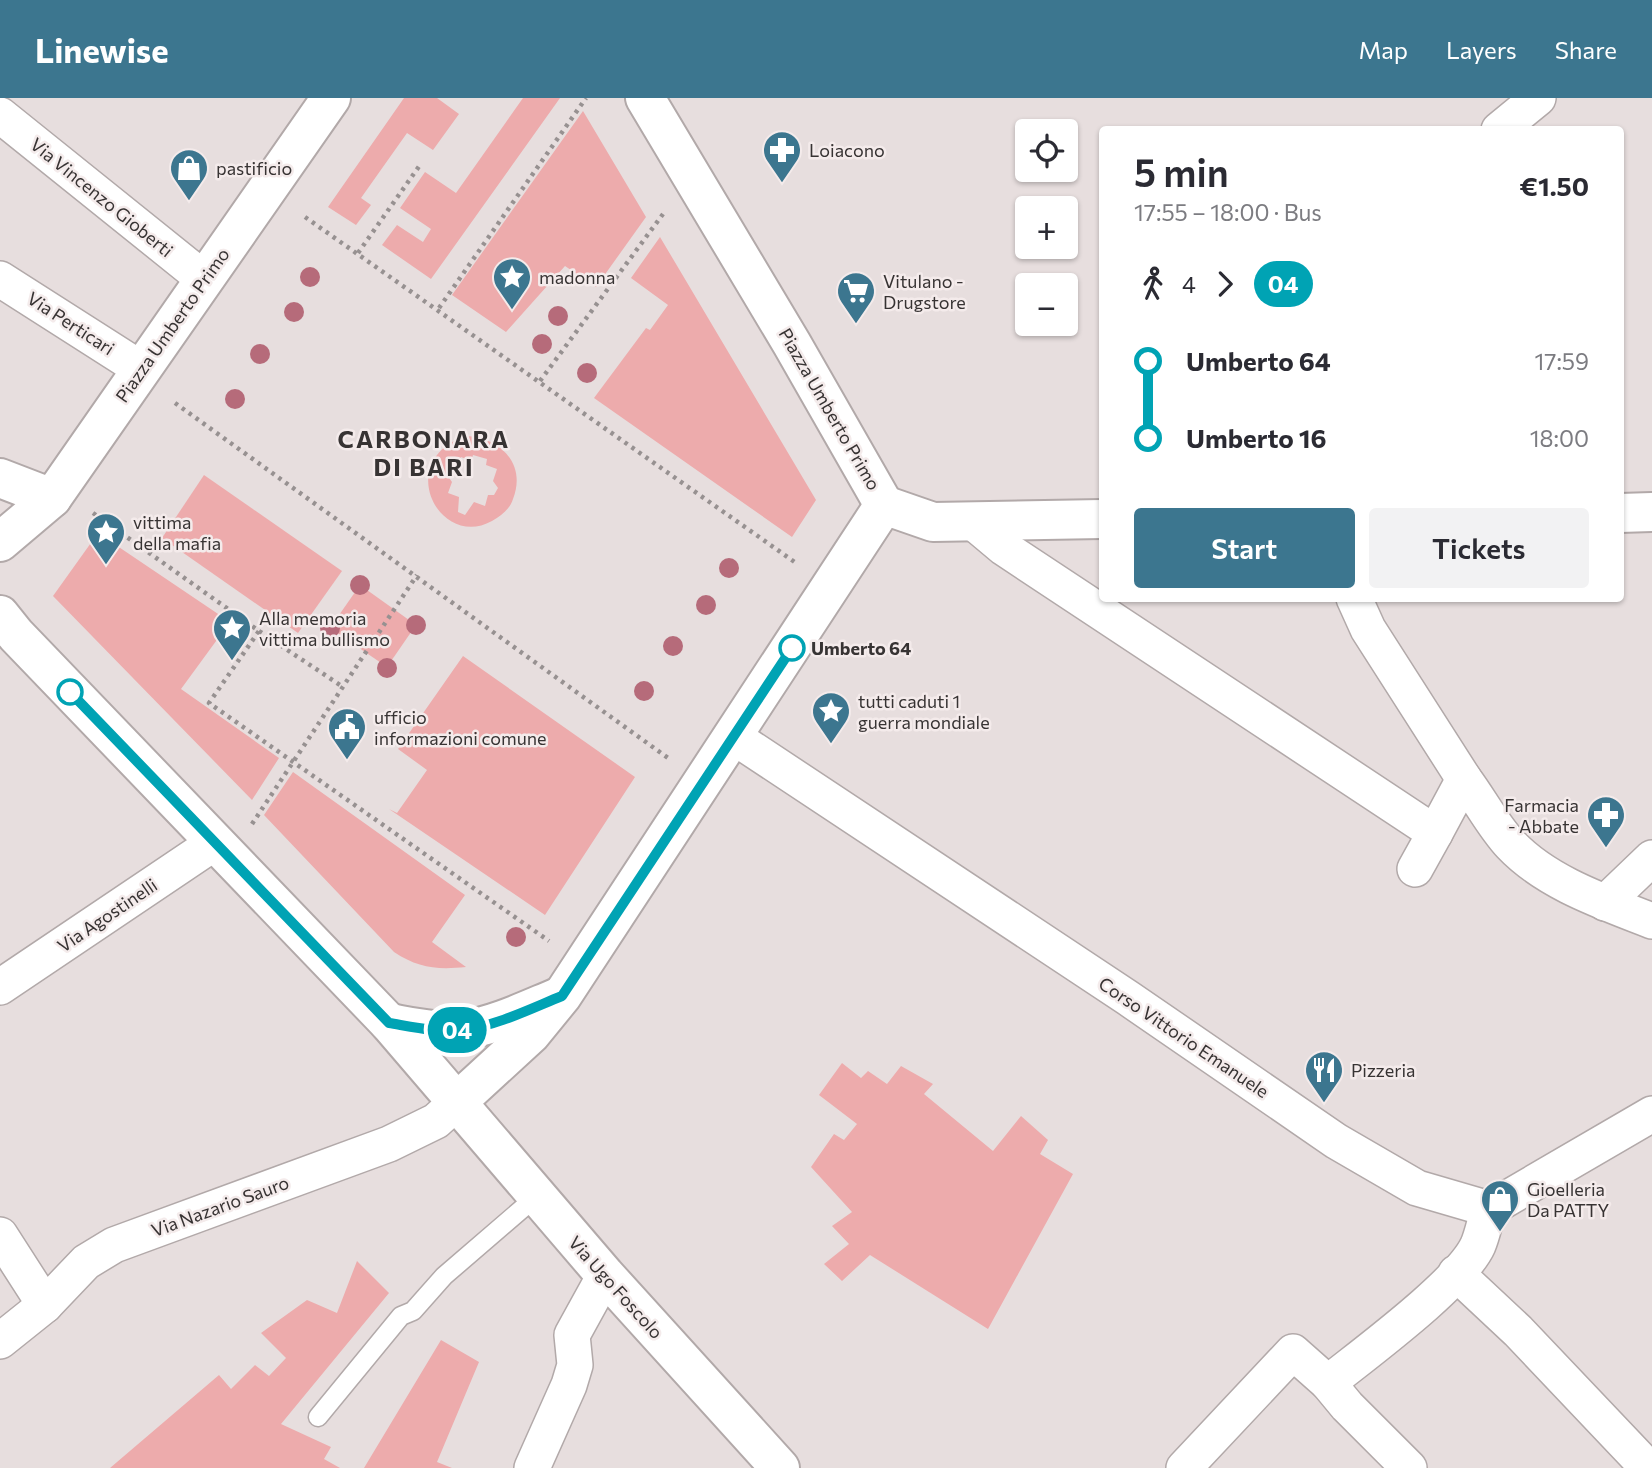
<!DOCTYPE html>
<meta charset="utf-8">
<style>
:root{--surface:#fff;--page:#f2f2f3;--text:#2b2b33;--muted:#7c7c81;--accent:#3c768f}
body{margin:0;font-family:Commissioner,sans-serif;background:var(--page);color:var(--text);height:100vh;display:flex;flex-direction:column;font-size:26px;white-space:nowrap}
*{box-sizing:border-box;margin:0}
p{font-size:23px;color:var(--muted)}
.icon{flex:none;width:38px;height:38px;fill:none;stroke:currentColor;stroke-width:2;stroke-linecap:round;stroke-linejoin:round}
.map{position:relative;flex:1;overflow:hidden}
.panel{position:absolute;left:1099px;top:28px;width:525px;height:476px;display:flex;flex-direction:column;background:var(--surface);border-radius:7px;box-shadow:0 2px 5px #0004}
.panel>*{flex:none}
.badge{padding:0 14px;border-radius:23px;font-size:24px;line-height:46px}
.buttons{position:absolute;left:1015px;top:21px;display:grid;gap:14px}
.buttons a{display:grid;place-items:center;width:63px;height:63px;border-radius:7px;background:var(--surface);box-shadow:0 2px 5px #0004;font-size:35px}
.map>.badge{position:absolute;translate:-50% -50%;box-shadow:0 0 0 4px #fff}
.legs{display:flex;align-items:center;gap:10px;height:77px;padding:0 35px;font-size:23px}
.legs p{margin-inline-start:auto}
.head{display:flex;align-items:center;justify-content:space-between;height:119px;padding:0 35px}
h1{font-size:38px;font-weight:600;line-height:52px}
.button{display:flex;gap:14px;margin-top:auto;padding:14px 35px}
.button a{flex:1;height:80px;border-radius:7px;background:var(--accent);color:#fff;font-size:28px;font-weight:600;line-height:80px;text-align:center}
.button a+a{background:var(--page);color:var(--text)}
ul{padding:0 35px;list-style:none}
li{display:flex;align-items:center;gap:24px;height:77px;font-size:26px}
li i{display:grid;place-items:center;width:10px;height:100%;margin:0 9px;background:currentColor}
li i::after{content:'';width:18px;height:18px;margin:-9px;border:5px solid;border-radius:50%;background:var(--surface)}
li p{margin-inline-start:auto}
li:first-child i{background:linear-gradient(#0000 50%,currentColor 0)}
li:last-child i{background:linear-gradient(currentColor 50%,#0000 0)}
header{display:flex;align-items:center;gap:42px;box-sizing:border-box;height:98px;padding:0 35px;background:var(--accent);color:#fff}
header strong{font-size:33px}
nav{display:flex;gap:38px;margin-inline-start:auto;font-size:24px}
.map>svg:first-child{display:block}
.green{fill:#edabac;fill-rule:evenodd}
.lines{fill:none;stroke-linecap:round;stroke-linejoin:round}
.lane-casing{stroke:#b2a9a9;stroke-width:21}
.street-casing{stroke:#b2a9a9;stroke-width:38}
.secondary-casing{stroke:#b2a9a9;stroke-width:42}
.path{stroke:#979191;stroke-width:4.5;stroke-dasharray:3.5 5;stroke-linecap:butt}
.lane{stroke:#fff;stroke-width:18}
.street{stroke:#fff;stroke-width:35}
.secondary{stroke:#fff;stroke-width:38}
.tree{fill:#b66b7a}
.line-1-casing{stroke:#fff;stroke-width:16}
.line-1{stroke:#00a3b4;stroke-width:10}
.stop-1-dot{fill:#fff;stroke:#00a3b4;stroke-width:3.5}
.labels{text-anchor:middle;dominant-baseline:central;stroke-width:5;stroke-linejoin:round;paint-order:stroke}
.poi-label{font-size:18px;fill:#373333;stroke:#f4ebeb;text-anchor:start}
.street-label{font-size:18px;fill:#373333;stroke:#f4ebeb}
.stop-label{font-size:18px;font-weight:bold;fill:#373333;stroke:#f4ebeb;text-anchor:start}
.district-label{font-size:24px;font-weight:bold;letter-spacing:2px;fill:#373333;stroke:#f4ebeb}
</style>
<header>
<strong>Linewise</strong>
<nav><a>Map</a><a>Layers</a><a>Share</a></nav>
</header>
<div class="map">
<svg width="1652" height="1370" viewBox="0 0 1652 1370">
<rect width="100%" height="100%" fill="#e7dede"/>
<!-- green -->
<g class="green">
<polygon points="404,0 437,0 459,16 433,52 407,35 361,100 371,107 356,127 328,109"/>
<polygon points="523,0 560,0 431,181 382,147 397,127 423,144 431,131 400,110 425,74 456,95"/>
<polygon points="583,13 646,119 596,189 565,168 506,234 452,197"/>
<polygon points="660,139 816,402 792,439 594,300 646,230 650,232 668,207 631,180"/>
<path d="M465,338C499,339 527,365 513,401C510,411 501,418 492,423C440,452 393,364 465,338ZM473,357L487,361L486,367L497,371L493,383L498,390L494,397H488L485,408L474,404L465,417L458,414L459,399L448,395L452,384L447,377L448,372L456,370L461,359L471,363Z"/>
<polygon points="204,377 342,473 298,535 162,440"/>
<polygon points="98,435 230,524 181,591 279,660 252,702 53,498"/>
<polygon points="360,487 416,527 387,569 330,530"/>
<polygon points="463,558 635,679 545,817 389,711 397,715 427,672 398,651"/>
<path d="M293,674L465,797L432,844L466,869C437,872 418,870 394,854L264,717Z"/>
<polygon points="842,965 861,980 868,973 887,986 901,968 933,986 924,996 993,1053 1021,1018 1048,1042 1040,1056 1073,1076 988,1231 870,1157 842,1183 824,1166 849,1146 832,1128 852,1114 811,1069 834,1036 844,1042 857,1026 819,997"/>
<polygon points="357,1163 389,1195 281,1326 331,1349 324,1361 340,1370 110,1370 219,1277 231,1291 255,1267 269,1278 286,1260 261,1235 307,1202 337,1215"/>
<polygon points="441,1242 479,1264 437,1364 452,1370 364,1370"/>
</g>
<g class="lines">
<defs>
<polyline id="lane" points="318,1319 401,1218 413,1213 444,1178 537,1098"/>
<g id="street">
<polyline points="0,17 204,181"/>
<polyline points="1499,32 1538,0"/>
<polyline points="0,181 141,271"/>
<path d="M973,424L1004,450L1435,735L1464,681C1480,702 1493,728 1511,747C1547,785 1604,804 1652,823"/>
<polyline points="1354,500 1368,531 1464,681"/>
<polyline points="734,639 1128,900 1336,1043 1417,1090 1489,1111 1652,1016"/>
<polyline points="1415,771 1435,735"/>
<polyline points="1605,805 1652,760"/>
<polyline points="0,889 214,745"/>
<polyline points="0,1137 45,1207"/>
<polyline points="1456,1175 1518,1233 1648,1370"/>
<polyline points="0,1243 45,1207 86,1164 114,1147 389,1046 436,1023 458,1003"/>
<polyline points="532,1370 569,1287 575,1267 572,1237 605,1177"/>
<polyline points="1184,1370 1293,1254 1328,1285"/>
<path d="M1409,1370L1347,1308L1328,1285C1364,1256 1461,1185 1478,1147C1483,1135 1485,1122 1489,1111"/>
</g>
<g id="secondary">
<polyline points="645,0 792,246 884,407"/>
<polyline points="0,380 52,400"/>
<polyline points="884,407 933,424 1102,421"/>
<polyline points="1620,415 1652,414"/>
<polyline points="0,444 52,400 331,0"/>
<polyline points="0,517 16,537 389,925 605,1177 780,1370"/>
<path d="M389,925C413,929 440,935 464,932C496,927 527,912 556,900"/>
<polyline points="458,1003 531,936 562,898 884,407"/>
</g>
</defs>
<!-- lane casing -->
<use href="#lane" class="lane-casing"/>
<!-- street casing -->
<use href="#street" class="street-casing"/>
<!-- secondary casing -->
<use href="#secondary" class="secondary-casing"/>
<!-- path -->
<g class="path">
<polyline points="305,119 796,465"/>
<polyline points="358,155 420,67"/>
<polyline points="439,210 586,0"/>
<polyline points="540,283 663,116"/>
<polyline points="175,305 668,660"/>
<polyline points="93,415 259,533 209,605 549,843"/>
<polyline points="259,533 343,589"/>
<polyline points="252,726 417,477"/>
</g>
<!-- lane -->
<use href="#lane" class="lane"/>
<!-- street -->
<use href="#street" class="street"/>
<!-- secondary -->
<use href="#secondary" class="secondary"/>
</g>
<!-- trees -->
<g class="tree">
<circle cx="310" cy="179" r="10"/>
<circle cx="294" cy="214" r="10"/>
<circle cx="558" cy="218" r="10"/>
<circle cx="542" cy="246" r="10"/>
<circle cx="260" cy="256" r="10"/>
<circle cx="587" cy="275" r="10"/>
<circle cx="235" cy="301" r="10"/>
<circle cx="729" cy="470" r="10"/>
<circle cx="360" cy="487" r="10"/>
<circle cx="706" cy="507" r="10"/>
<circle cx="416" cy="527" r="10"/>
<circle cx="330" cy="530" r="10"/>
<circle cx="673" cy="548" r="10"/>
<circle cx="387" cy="570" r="10"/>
<circle cx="644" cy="593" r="10"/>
<circle cx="516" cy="839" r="10"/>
</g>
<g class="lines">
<defs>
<path id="line-1" d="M70,594L389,925C413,929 439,935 464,932C498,927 530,911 562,898L792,550"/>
</defs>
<!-- line-1 casing -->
<use href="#line-1" class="line-1-casing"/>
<!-- line-1 -->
<use href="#line-1" class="line-1"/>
</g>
<!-- icons -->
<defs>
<symbol id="pharmacy-pin" viewBox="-11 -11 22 30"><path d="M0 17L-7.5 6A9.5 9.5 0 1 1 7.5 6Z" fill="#3c768f" stroke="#f4ebeb"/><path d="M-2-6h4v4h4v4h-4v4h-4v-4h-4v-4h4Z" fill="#fff"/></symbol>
<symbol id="shop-pin" viewBox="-11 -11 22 30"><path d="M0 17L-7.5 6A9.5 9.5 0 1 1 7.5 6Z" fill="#3c768f" stroke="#f4ebeb"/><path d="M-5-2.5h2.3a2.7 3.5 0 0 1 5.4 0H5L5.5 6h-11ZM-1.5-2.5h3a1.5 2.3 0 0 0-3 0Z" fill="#fff"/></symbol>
<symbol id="sight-pin" viewBox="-11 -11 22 30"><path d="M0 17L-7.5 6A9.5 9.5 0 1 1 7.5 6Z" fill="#3c768f" stroke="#f4ebeb"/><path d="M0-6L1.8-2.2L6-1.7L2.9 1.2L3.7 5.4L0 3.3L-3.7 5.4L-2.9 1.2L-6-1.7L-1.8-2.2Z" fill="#fff"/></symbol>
<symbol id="supermarket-pin" viewBox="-11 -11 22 30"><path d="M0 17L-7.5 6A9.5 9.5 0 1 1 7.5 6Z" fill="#3c768f" stroke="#f4ebeb"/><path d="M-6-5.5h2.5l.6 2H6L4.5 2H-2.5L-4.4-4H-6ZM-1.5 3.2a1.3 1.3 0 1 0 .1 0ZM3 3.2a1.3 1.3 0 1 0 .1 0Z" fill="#fff"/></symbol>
<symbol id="civic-pin" viewBox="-11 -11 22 30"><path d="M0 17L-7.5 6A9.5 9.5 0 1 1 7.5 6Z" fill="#3c768f" stroke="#f4ebeb"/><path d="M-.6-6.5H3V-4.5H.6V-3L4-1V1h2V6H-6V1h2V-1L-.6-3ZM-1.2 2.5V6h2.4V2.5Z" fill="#fff"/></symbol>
<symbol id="restaurant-pin" viewBox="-11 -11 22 30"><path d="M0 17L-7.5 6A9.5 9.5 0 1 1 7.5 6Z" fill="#3c768f" stroke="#f4ebeb"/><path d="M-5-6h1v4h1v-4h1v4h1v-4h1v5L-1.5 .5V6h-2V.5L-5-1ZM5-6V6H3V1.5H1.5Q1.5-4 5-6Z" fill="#fff"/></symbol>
</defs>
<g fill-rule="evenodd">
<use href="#pharmacy-pin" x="760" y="30" width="44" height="60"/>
<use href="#shop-pin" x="167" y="48" width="44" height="60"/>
<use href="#sight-pin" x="490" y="157" width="44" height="60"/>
<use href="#supermarket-pin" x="834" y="171" width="44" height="60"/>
<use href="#sight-pin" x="84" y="412" width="44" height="60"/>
<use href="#sight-pin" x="210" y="508" width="44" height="60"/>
<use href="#sight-pin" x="809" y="591" width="44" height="60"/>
<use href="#civic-pin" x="325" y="607" width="44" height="60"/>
<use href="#pharmacy-pin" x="1584" y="695" width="44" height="60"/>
<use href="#restaurant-pin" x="1302" y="950" width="44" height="60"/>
<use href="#shop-pin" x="1478" y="1079" width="44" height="60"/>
</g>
<!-- markers -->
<g class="stop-1-dot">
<circle cx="792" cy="550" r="12"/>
<circle cx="70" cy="594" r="12"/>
</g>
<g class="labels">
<!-- poi labels -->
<g class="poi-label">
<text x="809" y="52">Loiacono</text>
<text x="216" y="70">pastificio</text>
<text x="539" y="179">madonna</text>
<text x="883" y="183">Vitulano -<tspan x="883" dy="21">Drugstore</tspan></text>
<text x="133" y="424">vittima<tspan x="133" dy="21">della mafia</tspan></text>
<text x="259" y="520">Alla memoria<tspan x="259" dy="21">vittima bullismo</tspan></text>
<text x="858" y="603">tutti caduti 1<tspan x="858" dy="21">guerra mondiale</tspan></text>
<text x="374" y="619">ufficio<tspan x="374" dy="21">informazioni comune</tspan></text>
<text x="1579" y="707" text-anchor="end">Farmacia<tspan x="1579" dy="21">- Abbate</tspan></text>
<text x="1351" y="972">Pizzeria</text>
<text x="1527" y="1091">Gioelleria<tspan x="1527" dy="21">Da PATTY</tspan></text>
</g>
<!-- street labels -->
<g class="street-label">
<text transform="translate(102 99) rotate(39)">Via Vincenzo Gioberti</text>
<text transform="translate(71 225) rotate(33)">Via Perticari</text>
<text transform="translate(172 227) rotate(-55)">Piazza Umberto Primo</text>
<text transform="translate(830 311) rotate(60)">Piazza Umberto Primo</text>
<text transform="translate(107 817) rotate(-34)">Via Agostinelli</text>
<text transform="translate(1184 939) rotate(34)">Corso Vittorio Emanuele</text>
<text transform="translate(220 1108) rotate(-20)">Via Nazario Sauro</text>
<text transform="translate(616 1189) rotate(48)">Via Ugo Foscolo</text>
</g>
<!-- stop labels -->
<g class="stop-label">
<text x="811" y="550">Umberto 64</text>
</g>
<!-- district labels -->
<g class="district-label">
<text x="424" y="340">CARBONARA<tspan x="424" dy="28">DI BARI</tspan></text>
</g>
</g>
</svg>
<div class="buttons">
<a><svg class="icon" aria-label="locate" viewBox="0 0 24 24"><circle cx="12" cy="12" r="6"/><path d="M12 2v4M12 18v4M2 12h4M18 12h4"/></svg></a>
<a>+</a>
<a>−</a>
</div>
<b class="badge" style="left:457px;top:932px;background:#00a3b4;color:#fff">04</b>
<section class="panel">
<div class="head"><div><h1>5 min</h1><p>17:55 – 18:00 · Bus</p></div><b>€1.50</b></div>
<div class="legs"><svg class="icon" aria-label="walk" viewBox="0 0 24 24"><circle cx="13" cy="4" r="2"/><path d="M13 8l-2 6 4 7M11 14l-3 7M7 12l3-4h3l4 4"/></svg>4<svg class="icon" aria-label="forward" viewBox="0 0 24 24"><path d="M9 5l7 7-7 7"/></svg><b class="badge" style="background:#00a3b4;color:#fff">04</b></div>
<ul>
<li><i style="color:#00a3b4"></i><b>Umberto 64</b><p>17:59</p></li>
<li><i style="color:#00a3b4"></i><b>Umberto 16</b><p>18:00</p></li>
</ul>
<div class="button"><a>Start</a><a>Tickets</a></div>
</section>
</div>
